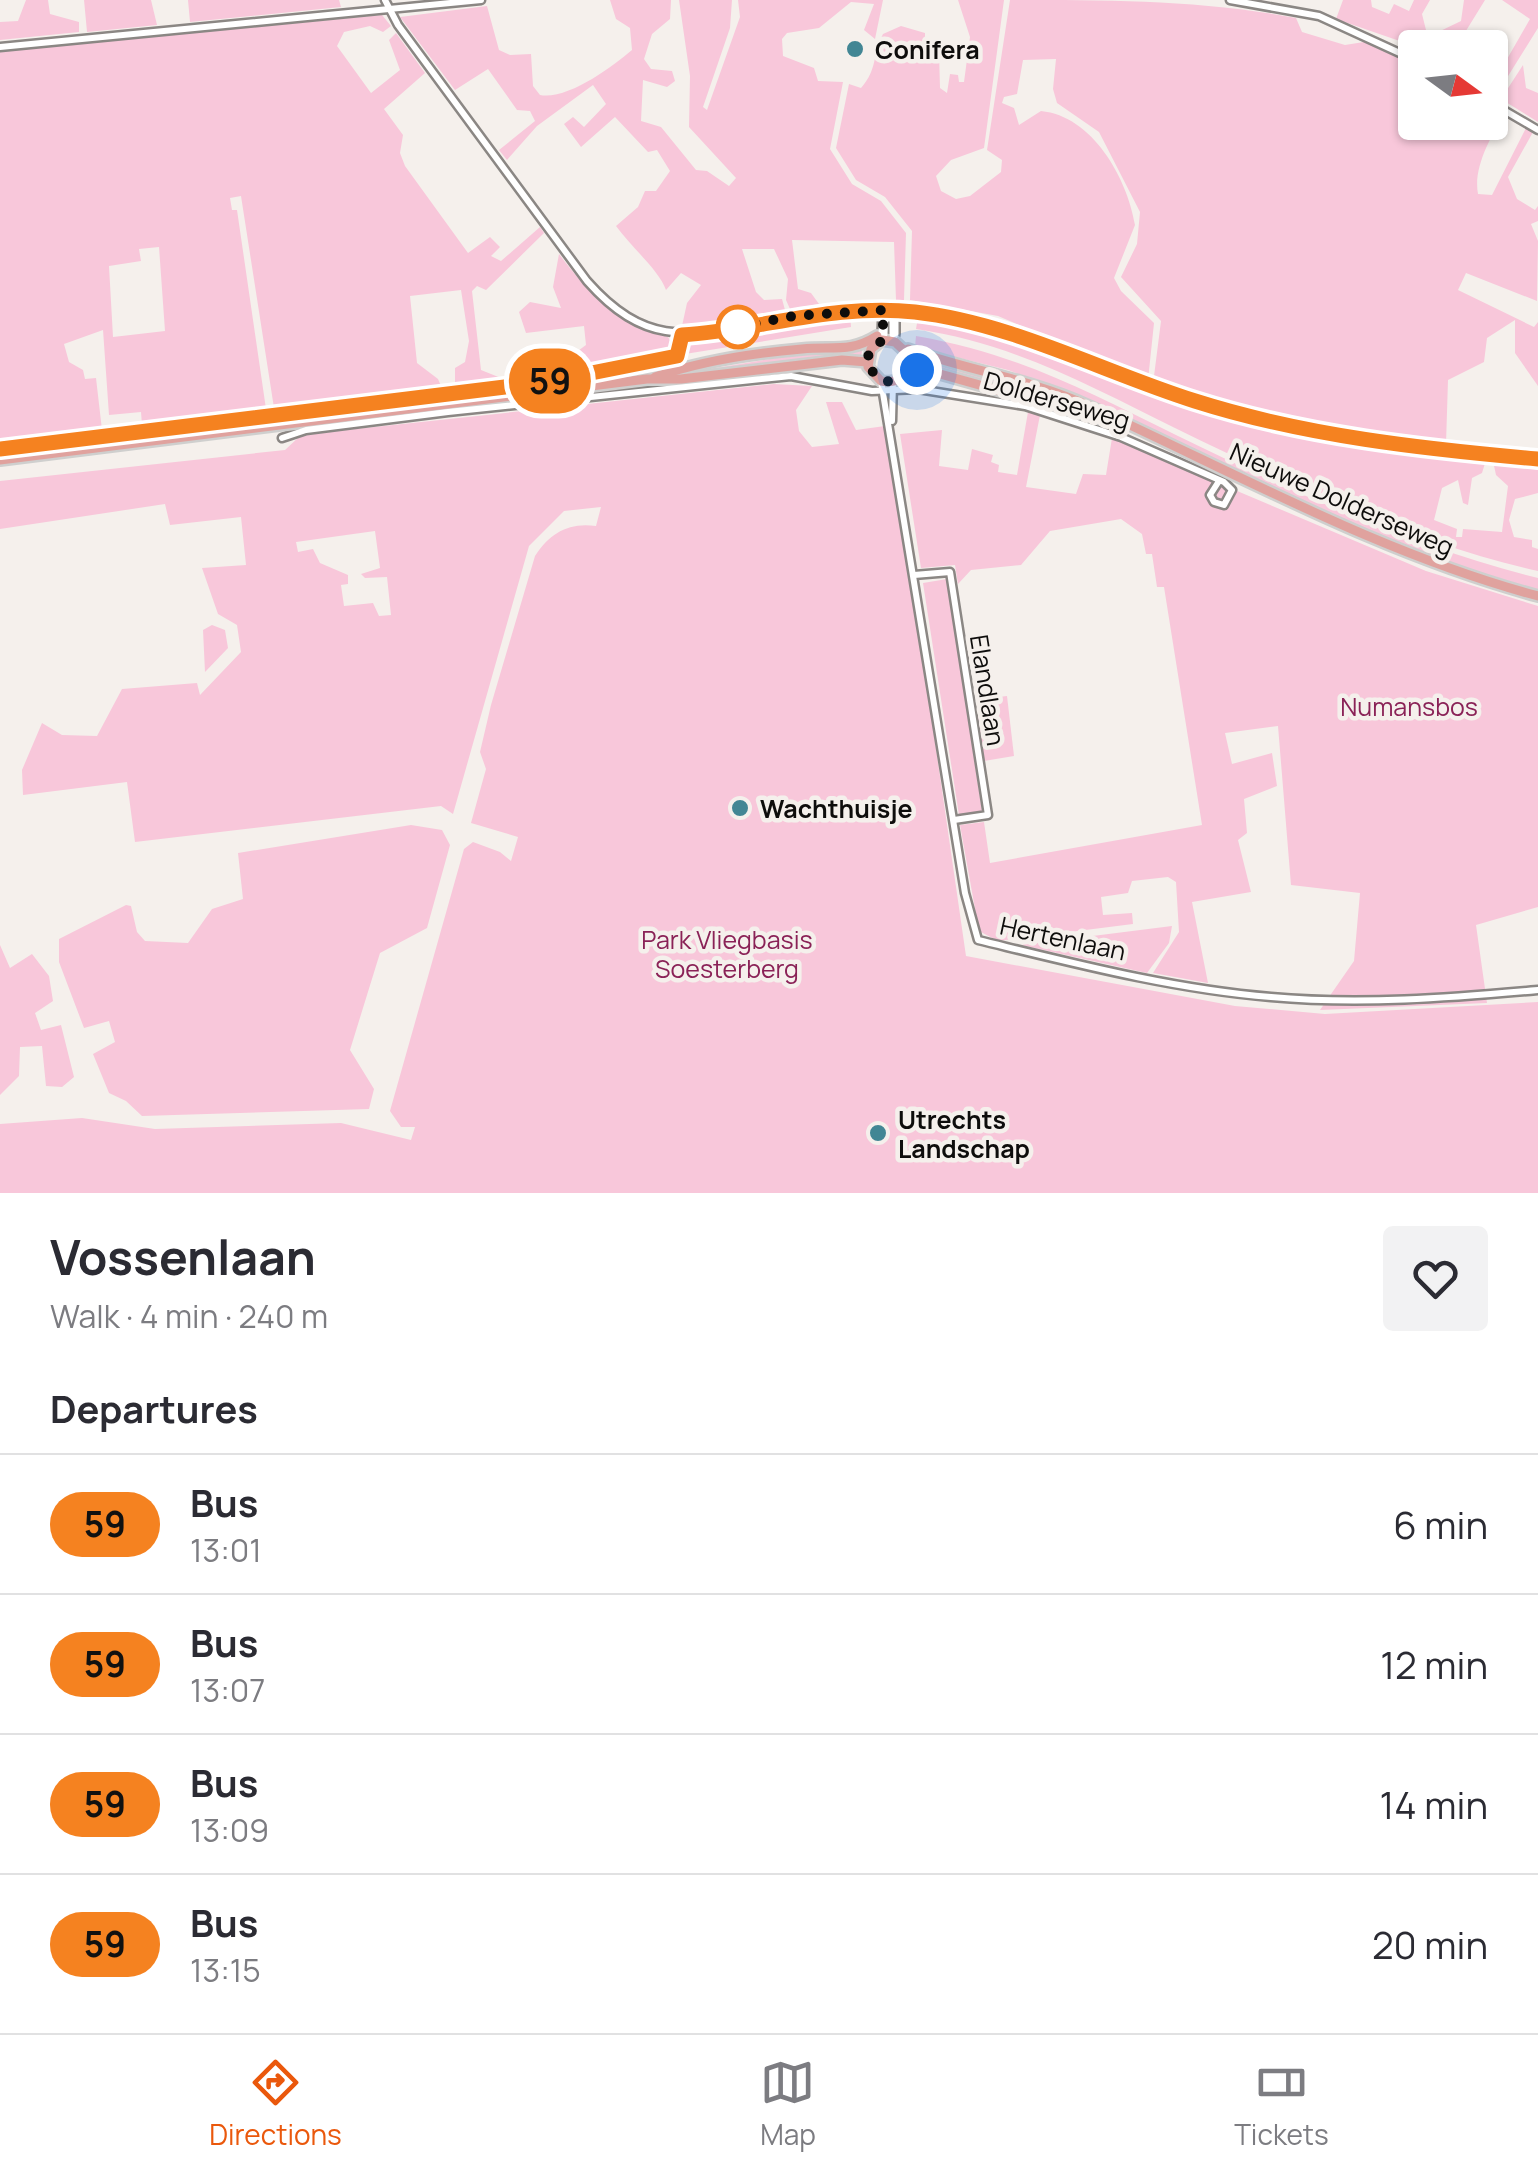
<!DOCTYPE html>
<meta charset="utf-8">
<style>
:root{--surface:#fff;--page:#f2f2f3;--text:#2b2b33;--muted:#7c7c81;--line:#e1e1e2;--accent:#ea580c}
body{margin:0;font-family:Manrope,sans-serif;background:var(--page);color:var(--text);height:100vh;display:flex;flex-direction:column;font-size:38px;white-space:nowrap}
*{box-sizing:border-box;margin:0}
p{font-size:32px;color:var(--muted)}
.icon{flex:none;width:55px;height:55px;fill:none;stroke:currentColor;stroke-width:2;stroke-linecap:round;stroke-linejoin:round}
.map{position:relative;height:1193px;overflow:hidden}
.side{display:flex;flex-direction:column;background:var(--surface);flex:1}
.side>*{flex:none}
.badge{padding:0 20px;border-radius:32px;font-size:35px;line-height:65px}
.needle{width:65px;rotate:105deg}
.buttons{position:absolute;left:1398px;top:30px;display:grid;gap:20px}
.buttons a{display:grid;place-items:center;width:110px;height:110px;border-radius:10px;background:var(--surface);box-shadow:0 2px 8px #0004;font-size:50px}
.you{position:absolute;width:50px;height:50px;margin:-25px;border:8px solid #fff;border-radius:50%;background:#1a73e8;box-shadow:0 0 0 15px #1a73e833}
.map>.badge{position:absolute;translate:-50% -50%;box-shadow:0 0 0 5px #fff}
h2{padding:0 50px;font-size:38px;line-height:90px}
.round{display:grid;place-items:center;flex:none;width:105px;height:105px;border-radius:10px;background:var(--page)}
.overview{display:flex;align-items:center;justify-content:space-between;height:170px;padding:0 50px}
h1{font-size:48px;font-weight:700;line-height:75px}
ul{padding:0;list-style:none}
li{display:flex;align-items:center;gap:30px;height:140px;padding:0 50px;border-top:2px solid var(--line)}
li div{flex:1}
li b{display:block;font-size:38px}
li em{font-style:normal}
li .badge{min-width:110px;font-weight:700;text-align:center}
.menu{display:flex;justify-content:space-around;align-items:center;height:140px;border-top:2px solid var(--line);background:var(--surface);font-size:28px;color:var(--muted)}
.menu a{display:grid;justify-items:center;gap:5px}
.menu .current{color:var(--accent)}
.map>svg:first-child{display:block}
.green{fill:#f8c7da;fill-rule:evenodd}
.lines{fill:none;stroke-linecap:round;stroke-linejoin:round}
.minor-casing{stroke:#8b8784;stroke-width:11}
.secondary-casing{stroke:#8b8784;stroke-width:14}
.primary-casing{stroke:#cfcfce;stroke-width:14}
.minor{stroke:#fff;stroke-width:6}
.secondary{stroke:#fff;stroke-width:9}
.primary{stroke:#e0a29e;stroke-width:9}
.line-casing{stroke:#fff;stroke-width:22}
.line{stroke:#f58220;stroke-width:15}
.walk{stroke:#0e0d0c;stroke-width:10;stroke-dasharray:0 18}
.poi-dot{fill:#428694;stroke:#f5f0ec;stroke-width:4}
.stop-dot{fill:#fff;stroke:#f58220;stroke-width:5}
.labels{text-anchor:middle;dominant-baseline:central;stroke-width:9;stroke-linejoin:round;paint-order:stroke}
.poi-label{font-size:25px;font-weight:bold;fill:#0e0d0c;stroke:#f5f0ec;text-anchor:start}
.street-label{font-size:25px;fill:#0e0d0c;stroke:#f5f0ec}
.park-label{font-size:25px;fill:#8a2257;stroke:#f5f0ec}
</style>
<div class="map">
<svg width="1538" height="1193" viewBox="0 0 1538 1193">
<rect width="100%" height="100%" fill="#f5f0ec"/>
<!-- green -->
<g class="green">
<polygon points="26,0 48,0 50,14 79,22 79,32 0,40 0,22 18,21"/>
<polygon points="84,0 151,0 157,25 87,32"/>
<polygon points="188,0 339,0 341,7 190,22"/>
<path d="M610,0H671L670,19L652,34L644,59L651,69L672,71L675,81L667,87L643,80L641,121L661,127L696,170L707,171L729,186L736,178L689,127L690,76L679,0H732L730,28L703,107L707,110L740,17L738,0H883L875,39L864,30L874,4L851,2L819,28L787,33L782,39L783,56L814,68L818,81L843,82L830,149L852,184L881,201L906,233L904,300H896L894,242L792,240L798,289L811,293L819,304L790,309L786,300L788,279L774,249H742L756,292L764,300L782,299L785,310L682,326L687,303L701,285L681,273L666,290C659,270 631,247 616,226L638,207L645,191H656L670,171L657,150L648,152L615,117L581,147L564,124L573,117L584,127L606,104L593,85L537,126L507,160L499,150L535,121L530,111L517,110L488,69L455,90L400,17L487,6L499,50L510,55L531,54L533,86L540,95C568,100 612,67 632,50L630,28L616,19Z"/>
<path d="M958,0H1004L984,148L951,160L936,176L941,191L956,199L970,196L1001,172L1002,160L987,150L1010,0C1106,0 1202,0 1296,18L1302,32L1345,45L1370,41L1415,60V122H1490V106L1503,114C1491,138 1473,167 1478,194L1492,195L1526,128L1533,132L1508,177L1517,199L1535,210L1538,206V221L1531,224L1538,241L1537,301L1466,273L1458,290L1534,327L1538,322V386L1515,353V320L1487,338L1484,362L1448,380L1446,444L1263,416L1153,384L1161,321L1121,277L1137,244L1140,212L1099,132L1057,103L1053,89L1056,59L1023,60L1017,94L1004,97L1002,103L1014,108L1019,125L1041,111C1092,116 1127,177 1135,225L1114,278L1121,291L1154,323L1148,380L998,316L910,300L912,231L885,197L856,180L836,148L849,84L861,88C878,69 872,55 883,34L901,26L925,33V49L939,52L940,88L947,93L950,74L958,75L959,82H964L970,37Z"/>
<polygon points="1343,0 1371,0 1372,7 1389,14 1394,4 1409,11 1414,0 1430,0 1422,14 1426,30 1417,47 1336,19"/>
<polygon points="1464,0 1485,0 1456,47 1424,47 1432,35 1461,21"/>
<polygon points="1502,0 1538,0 1538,28 1495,97 1490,93 1490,78 1499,73 1530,19"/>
<path d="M382,15L391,26L383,32L370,26L344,32L337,46L371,93L400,70L389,40L396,33L425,73L384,109L403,135L400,153L405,166L468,253L490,237L500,247L491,256L501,261L540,227L544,233L486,290L477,286L472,291L481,370L501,378L455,384V368L465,362L469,341L461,290L410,296L417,363L438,379L441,386L274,408L241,196L230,198L232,210H237L266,409L142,425L141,412L109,415L103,330L64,344L69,362L83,370L85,379L96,378L102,430L0,442V51ZM159,247L165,331L113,337L109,266L141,261L139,249Z"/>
<polygon points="1523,65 1526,88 1538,93 1538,122 1501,99"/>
<path d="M559,254C591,296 616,323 668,337L674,347L656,356L547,371L556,354L571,356L586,345L584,326L526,333L519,312L530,302L561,308L553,287Z"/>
<polygon points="850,314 851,327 685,354 690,343 700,340"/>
<path d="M918,317C1002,328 1077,371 1156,397C1263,432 1375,447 1486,460L1482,473L1472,478L1468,505L1463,503L1458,480L1442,488L1434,520L1457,529L1456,537H1462L1463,529L1502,532L1508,486L1496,475L1493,461L1538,466V493L1515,499L1509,520L1514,537L1532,540V547L1538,549V571C1413,543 1292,485 1177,429C1092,387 1013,343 916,329Z"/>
<path d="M916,336C1019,354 1086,391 1178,436C1293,492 1413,547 1538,578V590L1423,555L1068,393L1008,370L915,347Z"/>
<polygon points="862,351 861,358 679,374 800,354"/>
<polygon points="913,359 987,374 1061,400 911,368"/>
<path d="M774,384L812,386L796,410L799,431L812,447L839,444L826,402H842L856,430L885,426L896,472L966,956L1235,1006L1325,1014L1538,1002V1193H0V1124L82,1118L155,1129L341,1123L411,1140L415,1127H401L390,1111L464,849L473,842L500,852L511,861L518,837L471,823L486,769L480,752L491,705L535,556C550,533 569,522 596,526L601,507L564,511L529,546L453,814L441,806L135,842L127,782L23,795L22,770L42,723L62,735L97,736L122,689L197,683L200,695L241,652L237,625L218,614L202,568L246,565L241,517L170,525L165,504L0,529V481L285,450L300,436L337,431ZM375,531L380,568L361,574L365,578L387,577L391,615L379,616L373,603L344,606L341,585L348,584V575L320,563L313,549L298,552L296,542Z"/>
<polygon points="1028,412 1040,415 1026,487 1076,494 1083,474 1106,475 1112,438 1426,571 1538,606 1538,907 1476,925 1487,1003 1320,1010 1354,961 1360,893 1291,885 1278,726 1225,733 1232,764 1272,753 1277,786 1244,799 1247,833 1238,840 1251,892 1192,902 1208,983 1153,973 1179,932 1176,882 1168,877 1132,881 1128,893 1101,897 1103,915 1132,913 1133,924 998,941 979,931 960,825 984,822 990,863 1202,825 1164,587 1157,587 1152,554 1146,554 1142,534 1121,519 1050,531 1021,565 971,570 958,584 955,565 921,568 900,434 942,430 939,466 968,470 972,449 993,455 991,462 999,465 998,472 1017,475"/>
<polygon points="947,579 982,811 959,815 923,583"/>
<polygon points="212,625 225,630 228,648 205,672 203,630"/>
<polygon points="1007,696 1014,756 984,761 978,717 991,698"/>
<polygon points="411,825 442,830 450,845 427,928 380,953 350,1050 374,1089 369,1109 142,1116 126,1101 109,1093 93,1054 115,1042 109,1021 84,1028 59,962 59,939 126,905 131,906 137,932 145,941 188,943 212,909 243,899 238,853"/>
<polygon points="1172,926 1169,943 1147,973 1021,945"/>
<polygon points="0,945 10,968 32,954 49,976 53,1001 35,1013 41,1030 61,1025 74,1077 62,1087 46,1086 42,1046 20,1047 19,1076 0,1095"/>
</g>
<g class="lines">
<defs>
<g id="minor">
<path d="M385,0L398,25L587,281C655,358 703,330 791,316C822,311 854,311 884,311"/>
<polyline points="1230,0 1319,16 1415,60"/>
<polyline points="0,47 481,0"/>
<polyline points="1490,102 1538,130"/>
<path d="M881,381L965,893L978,940C1073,963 1172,989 1271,997C1359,1005 1450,998 1538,990"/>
<polyline points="892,421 893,382"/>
<polyline points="282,438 306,430 448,412 791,376 872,391 918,389 1025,406 1121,437 1224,482 1232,490 1224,505 1214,502 1210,495 1219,481"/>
<polyline points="0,449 546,382 677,356 682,335"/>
<polyline points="914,575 950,572 988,815 954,820"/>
</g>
<g id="secondary">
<polyline points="894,311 894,334"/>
<path d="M883,334L884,311C995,313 1095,372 1199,402C1308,434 1424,449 1538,459"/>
</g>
<g id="primary">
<path d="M908,349C967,370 1030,379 1089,406C1236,473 1381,554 1538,596"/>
<path d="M909,355L895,342L882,340L871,349L868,367L881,381C901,385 912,369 933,372L1112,422"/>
<path d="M655,377C701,361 754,353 802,349C833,346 850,353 877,336"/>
<polyline points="0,460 647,379 681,379 842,360 867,362"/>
</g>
</defs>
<!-- minor casing -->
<use href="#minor" class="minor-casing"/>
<!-- secondary casing -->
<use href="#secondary" class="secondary-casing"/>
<!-- primary casing -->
<use href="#primary" class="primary-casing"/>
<!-- minor -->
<use href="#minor" class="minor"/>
<!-- secondary -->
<use href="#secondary" class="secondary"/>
<!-- primary -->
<use href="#primary" class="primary"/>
</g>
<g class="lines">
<defs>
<path id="line" d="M0,449L546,382L677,356L682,335C760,330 835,303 915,312C1012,323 1103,372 1195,401C1305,436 1424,449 1538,459"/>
</defs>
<!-- line casing -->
<use href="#line" class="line-casing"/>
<!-- line -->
<use href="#line" class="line"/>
<!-- walk -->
<polyline class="walk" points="738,327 794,316 884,310 882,340 868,356 870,370 889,382 917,370"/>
</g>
<!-- markers -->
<g class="poi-dot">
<circle cx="855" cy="49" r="10"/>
<circle cx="740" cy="808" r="10"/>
<circle cx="878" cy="1133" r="10"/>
</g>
<circle class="stop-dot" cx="738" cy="327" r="20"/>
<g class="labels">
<!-- poi labels -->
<g class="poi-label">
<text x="875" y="49">Conifera</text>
<text x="760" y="808">Wachthuisje</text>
<text x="898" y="1119">Utrechts<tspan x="898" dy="29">Landschap</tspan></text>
</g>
<!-- street labels -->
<g class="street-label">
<text transform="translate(1057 400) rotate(16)">Dolderseweg</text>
<text transform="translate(1342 499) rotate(24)">Nieuwe Dolderseweg</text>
<text transform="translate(988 690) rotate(81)">Elandlaan</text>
<text transform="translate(1063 938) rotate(12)">Hertenlaan</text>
</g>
<!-- park labels -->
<g class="park-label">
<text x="1409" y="706">Numansbos</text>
<text x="727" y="939">Park Vliegbasis<tspan x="727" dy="29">Soesterberg</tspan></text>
</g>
</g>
</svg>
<div class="buttons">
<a><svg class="needle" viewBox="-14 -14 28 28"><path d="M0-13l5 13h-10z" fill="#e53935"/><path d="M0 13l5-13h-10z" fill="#7c7c81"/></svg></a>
</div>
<div class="you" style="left:917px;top:370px"></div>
<b class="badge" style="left:550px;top:381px;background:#f58220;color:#111">59</b>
</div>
<section class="side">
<div class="overview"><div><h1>Vossenlaan</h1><p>Walk · 4 min · 240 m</p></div><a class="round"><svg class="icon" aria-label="heart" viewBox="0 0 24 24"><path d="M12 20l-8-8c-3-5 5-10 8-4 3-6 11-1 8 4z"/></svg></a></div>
<h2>Departures</h2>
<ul>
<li><span class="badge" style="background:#f58220;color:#111">59</span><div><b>Bus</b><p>13:01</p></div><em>6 min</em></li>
<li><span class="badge" style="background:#f58220;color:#111">59</span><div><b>Bus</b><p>13:07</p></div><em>12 min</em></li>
<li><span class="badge" style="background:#f58220;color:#111">59</span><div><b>Bus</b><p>13:09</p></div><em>14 min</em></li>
<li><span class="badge" style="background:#f58220;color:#111">59</span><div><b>Bus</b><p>13:15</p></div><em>20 min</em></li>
</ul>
</section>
<nav class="menu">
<a class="current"><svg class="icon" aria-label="directions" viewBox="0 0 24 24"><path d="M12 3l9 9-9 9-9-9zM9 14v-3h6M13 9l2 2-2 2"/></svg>Directions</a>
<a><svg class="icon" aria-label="map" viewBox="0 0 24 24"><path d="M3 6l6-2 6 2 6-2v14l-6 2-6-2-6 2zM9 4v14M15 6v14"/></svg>Map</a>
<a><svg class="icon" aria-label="tickets" viewBox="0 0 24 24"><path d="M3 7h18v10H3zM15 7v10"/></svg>Tickets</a>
</nav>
